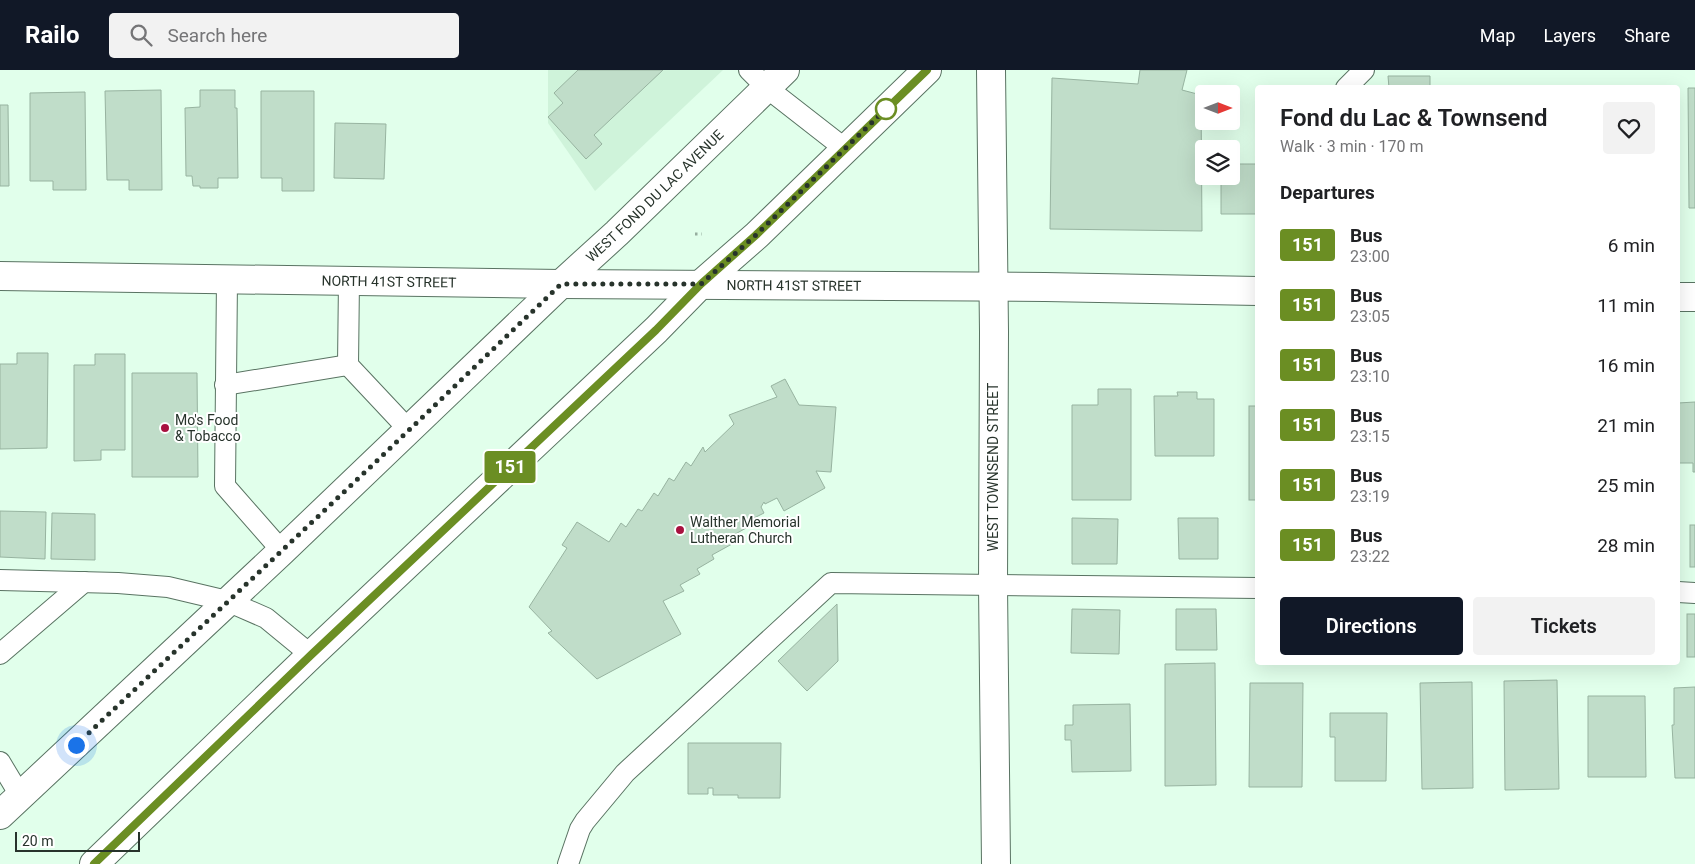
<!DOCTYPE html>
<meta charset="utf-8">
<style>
:root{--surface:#fff;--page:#f2f2f2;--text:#202124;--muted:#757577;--accent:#111827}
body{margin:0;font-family:Roboto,sans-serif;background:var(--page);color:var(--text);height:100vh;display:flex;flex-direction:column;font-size:19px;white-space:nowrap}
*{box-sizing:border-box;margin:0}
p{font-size:16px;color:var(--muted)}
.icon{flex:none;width:28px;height:28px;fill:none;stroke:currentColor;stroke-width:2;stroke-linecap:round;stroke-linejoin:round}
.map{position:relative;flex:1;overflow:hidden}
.side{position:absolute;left:1255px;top:15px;width:425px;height:580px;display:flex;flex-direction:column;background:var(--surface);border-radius:5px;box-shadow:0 5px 20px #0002}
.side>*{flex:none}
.badge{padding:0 10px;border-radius:4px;font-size:18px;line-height:32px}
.needle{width:32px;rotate:90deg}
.controls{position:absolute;left:1195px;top:15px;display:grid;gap:10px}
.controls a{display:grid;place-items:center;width:45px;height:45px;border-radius:5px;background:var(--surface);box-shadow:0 5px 20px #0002;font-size:25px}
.scale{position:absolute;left:15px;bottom:12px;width:125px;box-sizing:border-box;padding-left:5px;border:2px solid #27332b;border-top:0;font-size:14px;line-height:18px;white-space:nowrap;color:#27332b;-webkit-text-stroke:4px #fff;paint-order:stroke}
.you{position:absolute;width:25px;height:25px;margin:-12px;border:4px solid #fff;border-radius:50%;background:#1a73e8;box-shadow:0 0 0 8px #1a73e833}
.map>.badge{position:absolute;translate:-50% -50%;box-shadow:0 0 0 2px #fff}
h2{padding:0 25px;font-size:19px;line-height:45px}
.round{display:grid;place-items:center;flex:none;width:52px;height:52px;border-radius:5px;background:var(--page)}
.summary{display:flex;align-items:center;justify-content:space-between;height:85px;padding:0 25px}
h1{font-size:24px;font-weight:600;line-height:38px}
.button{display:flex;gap:10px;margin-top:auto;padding:10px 25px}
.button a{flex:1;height:58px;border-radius:5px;background:var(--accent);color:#fff;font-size:20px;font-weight:600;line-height:58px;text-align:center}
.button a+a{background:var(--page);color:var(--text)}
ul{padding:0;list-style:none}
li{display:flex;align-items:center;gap:15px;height:60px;padding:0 25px}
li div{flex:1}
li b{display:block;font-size:19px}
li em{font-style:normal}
li .badge{min-width:55px;font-weight:700;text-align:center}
header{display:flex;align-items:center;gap:30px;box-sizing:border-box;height:70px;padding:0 25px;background:var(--accent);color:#fff}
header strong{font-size:24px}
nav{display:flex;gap:28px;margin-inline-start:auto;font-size:18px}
.search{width:350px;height:45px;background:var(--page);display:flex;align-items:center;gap:12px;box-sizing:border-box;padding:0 18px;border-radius:5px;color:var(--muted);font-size:19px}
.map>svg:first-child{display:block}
.built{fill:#cff3da}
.building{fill:#c0ddc9;stroke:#97b3a0}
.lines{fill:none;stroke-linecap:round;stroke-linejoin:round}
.service-casing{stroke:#597362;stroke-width:22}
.minor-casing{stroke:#597362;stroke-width:30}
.primary-casing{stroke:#597362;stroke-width:30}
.path{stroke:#96ad9e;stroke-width:3;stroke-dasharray:2.5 4;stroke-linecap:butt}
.service{stroke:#fff;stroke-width:20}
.minor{stroke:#fff;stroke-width:28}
.primary{stroke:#fff;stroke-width:28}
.line-casing{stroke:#fff;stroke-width:11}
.line{stroke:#6b8e23;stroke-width:8}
.walk{stroke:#27332b;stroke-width:5;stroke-dasharray:0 9}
.stop-dot{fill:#fff;stroke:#6b8e23;stroke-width:2.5}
.poi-dot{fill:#a8113f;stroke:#fff;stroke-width:2}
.labels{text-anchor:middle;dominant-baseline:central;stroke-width:4;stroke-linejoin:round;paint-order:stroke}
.street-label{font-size:14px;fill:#27332b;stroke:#fff}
.poi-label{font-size:14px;fill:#27332b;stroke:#fff;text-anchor:start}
</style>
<header>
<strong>Railo</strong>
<div class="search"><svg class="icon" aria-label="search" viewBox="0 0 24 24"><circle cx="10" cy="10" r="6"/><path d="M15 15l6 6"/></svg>Search here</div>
<nav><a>Map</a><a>Layers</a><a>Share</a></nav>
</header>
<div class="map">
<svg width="1695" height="794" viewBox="0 0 1695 794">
<rect width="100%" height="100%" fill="#e1ffeb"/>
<!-- built -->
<polygon class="built" points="548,0 723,0 595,121 548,53"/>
<!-- building -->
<g class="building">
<polygon points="578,0 663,0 594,65 602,74 586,89 548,47 563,33 554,23"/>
<polygon points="1140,0 1187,0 1182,20 1201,25 1202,161 1050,159 1052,8 1138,14"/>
<polygon points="1388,6 1430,6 1430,18 1389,18"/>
<polygon points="1688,18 1695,18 1695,138 1689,138"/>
<polygon points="161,20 162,120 129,120 129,110 107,110 105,21"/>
<polygon points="200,20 235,20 235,38 237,38 238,108 218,108 218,118 200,118 200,116 193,116 192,106 186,106 185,38 200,37"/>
<polygon points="261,21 314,21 314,121 282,121 282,108 261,108"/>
<polygon points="85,22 86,120 53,120 53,111 30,111 30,23"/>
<polygon points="0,35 8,35 9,116 0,116"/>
<polygon points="335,53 386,54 384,109 334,108"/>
<polygon points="1231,94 1258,94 1258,144 1221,144 1221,106 1231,106"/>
<polygon points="17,283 48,283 47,378 0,379 0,294 17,294"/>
<polygon points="95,284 125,284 125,380 101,380 101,390 74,391 74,295 95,295"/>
<polygon points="132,303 197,303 198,407 132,407"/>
<polygon points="785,309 799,335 836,337 831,402 816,401 825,418 784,441 777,428 765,434 764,432 761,437 764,443 746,452 748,457 728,468 732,474 712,485 714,489 697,499 700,504 680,515 684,521 663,531 681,564 597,609 548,563 552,561 529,537 567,478 562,475 577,452 609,472 621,453 626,457 638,439 642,441 654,423 658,426 669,408 674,411 686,392 691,396 703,377 705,382 734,354 729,345 777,327 771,316"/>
<polygon points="1098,319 1131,319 1131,430 1072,430 1072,335 1098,335"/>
<polygon points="1177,322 1197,322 1197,329 1214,329 1214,386 1155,386 1154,326 1178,326"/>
<polygon points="1695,332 1695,402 1693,402 1693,393 1678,393 1678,333"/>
<rect x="1249" y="336" width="9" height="94"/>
<polygon points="0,441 46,442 45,489 0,487"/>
<polygon points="52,443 95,444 95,490 51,489"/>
<polygon points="1072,448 1118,449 1117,494 1072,494"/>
<polygon points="1178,448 1218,448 1218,489 1179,489"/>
<rect x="1690" y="455" width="5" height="42"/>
<polygon points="837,534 838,591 807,621 778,591"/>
<polygon points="1072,539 1120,540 1119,584 1071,583"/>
<polygon points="1176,539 1216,539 1217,580 1176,580"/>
<rect x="1687" y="544" width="8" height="43"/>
<polygon points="1215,593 1216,715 1165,716 1165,594"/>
<polygon points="1557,610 1559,719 1505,720 1504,611"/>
<polygon points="1472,612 1473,718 1422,719 1420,613"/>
<polygon points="1250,613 1303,613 1302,717 1249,717"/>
<polygon points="1695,617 1695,708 1675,708 1672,655 1674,655 1674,618"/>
<polygon points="1588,626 1645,626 1646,707 1588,707"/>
<polygon points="1130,634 1131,701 1072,702 1071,670 1065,670 1065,655 1073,655 1073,635"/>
<polygon points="1330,643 1387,643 1386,711 1335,711 1335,667 1330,667"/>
<polygon points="688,673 781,673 780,728 738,728 738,725 713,725 713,718 708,718 708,724 688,724"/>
</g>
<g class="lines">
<defs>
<g id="service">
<polyline points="749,0 767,18 844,78"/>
<polyline points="1346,18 1364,0"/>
<polyline points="227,209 225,416 282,481"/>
<polyline points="349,210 348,295 409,360"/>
<polyline points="225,315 348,295"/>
<polyline points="0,510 118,513 168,517 227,531 266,548 311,585"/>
<polyline points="1678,522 1695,523"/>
<polyline points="0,584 84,512"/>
<polyline points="0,692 21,727"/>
<polyline points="568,794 580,759 585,751 625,703 831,513 1258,518"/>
</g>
<g id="minor">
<polyline points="991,0 994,262 993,515 996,794"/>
<path id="s1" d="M0,206L561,214L1045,217L1258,221"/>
<polyline points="1678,227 1695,227"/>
</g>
<g id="primary">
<path id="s2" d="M0,745L282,481L561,214L617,163L785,0"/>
<polyline points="94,794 311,585 656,260 701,214 757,165 927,0"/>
</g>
</defs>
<!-- service casing -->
<use href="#service" class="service-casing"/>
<!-- minor casing -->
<use href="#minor" class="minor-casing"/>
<!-- primary casing -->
<use href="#primary" class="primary-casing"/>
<!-- path -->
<polyline class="path" points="695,164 702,164"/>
<!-- service -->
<use href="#service" class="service"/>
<!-- minor -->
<use href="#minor" class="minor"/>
<!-- primary -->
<use href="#primary" class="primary"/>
</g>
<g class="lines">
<defs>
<polyline id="line" points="94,794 311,585 656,260 701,214 756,165 927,0"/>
</defs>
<!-- line casing -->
<use href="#line" class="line-casing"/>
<!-- line -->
<use href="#line" class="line"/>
<!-- walk -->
<polyline class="walk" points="76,675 381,387 561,214 701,214 756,165 889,36 886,39"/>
</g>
<!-- markers -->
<circle class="stop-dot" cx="886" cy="39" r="10"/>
<g class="poi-dot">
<circle cx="165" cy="358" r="5"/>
<circle cx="680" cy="460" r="5"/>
</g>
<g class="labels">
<!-- street labels -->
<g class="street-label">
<text stroke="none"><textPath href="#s2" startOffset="901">WEST FOND DU LAC AVENUE</textPath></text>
<text stroke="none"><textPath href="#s1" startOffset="389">NORTH 41ST STREET</textPath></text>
<text stroke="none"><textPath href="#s1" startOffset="794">NORTH 41ST STREET</textPath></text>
<text transform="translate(993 397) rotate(-90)">WEST TOWNSEND STREET</text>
</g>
<!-- poi labels -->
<g class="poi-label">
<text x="175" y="350">Mo's Food<tspan x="175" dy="16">&amp; Tobacco</tspan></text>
<text x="690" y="452">Walther Memorial<tspan x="690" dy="16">Lutheran Church</tspan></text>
</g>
</g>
</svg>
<div class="controls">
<a><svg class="needle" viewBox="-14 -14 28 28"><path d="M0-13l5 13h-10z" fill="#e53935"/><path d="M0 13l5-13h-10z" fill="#757577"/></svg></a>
<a><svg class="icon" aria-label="layers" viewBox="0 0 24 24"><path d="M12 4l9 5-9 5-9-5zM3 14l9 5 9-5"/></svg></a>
</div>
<div class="scale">20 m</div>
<div class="you" style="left:76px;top:675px"></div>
<b class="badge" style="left:510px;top:397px;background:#6b8e23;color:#fff">151</b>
<section class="side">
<div class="summary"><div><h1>Fond du Lac &amp; Townsend</h1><p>Walk · 3 min · 170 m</p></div><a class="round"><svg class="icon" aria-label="heart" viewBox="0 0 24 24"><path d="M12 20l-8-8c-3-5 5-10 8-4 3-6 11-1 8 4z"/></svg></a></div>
<h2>Departures</h2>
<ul>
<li><span class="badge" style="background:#6b8e23;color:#fff">151</span><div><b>Bus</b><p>23:00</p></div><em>6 min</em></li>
<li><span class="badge" style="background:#6b8e23;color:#fff">151</span><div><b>Bus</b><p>23:05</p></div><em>11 min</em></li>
<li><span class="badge" style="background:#6b8e23;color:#fff">151</span><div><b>Bus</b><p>23:10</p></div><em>16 min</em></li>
<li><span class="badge" style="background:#6b8e23;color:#fff">151</span><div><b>Bus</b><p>23:15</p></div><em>21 min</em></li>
<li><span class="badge" style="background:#6b8e23;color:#fff">151</span><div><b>Bus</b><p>23:19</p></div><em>25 min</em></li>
<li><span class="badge" style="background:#6b8e23;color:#fff">151</span><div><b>Bus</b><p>23:22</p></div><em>28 min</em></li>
</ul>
<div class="button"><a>Directions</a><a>Tickets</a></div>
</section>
</div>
